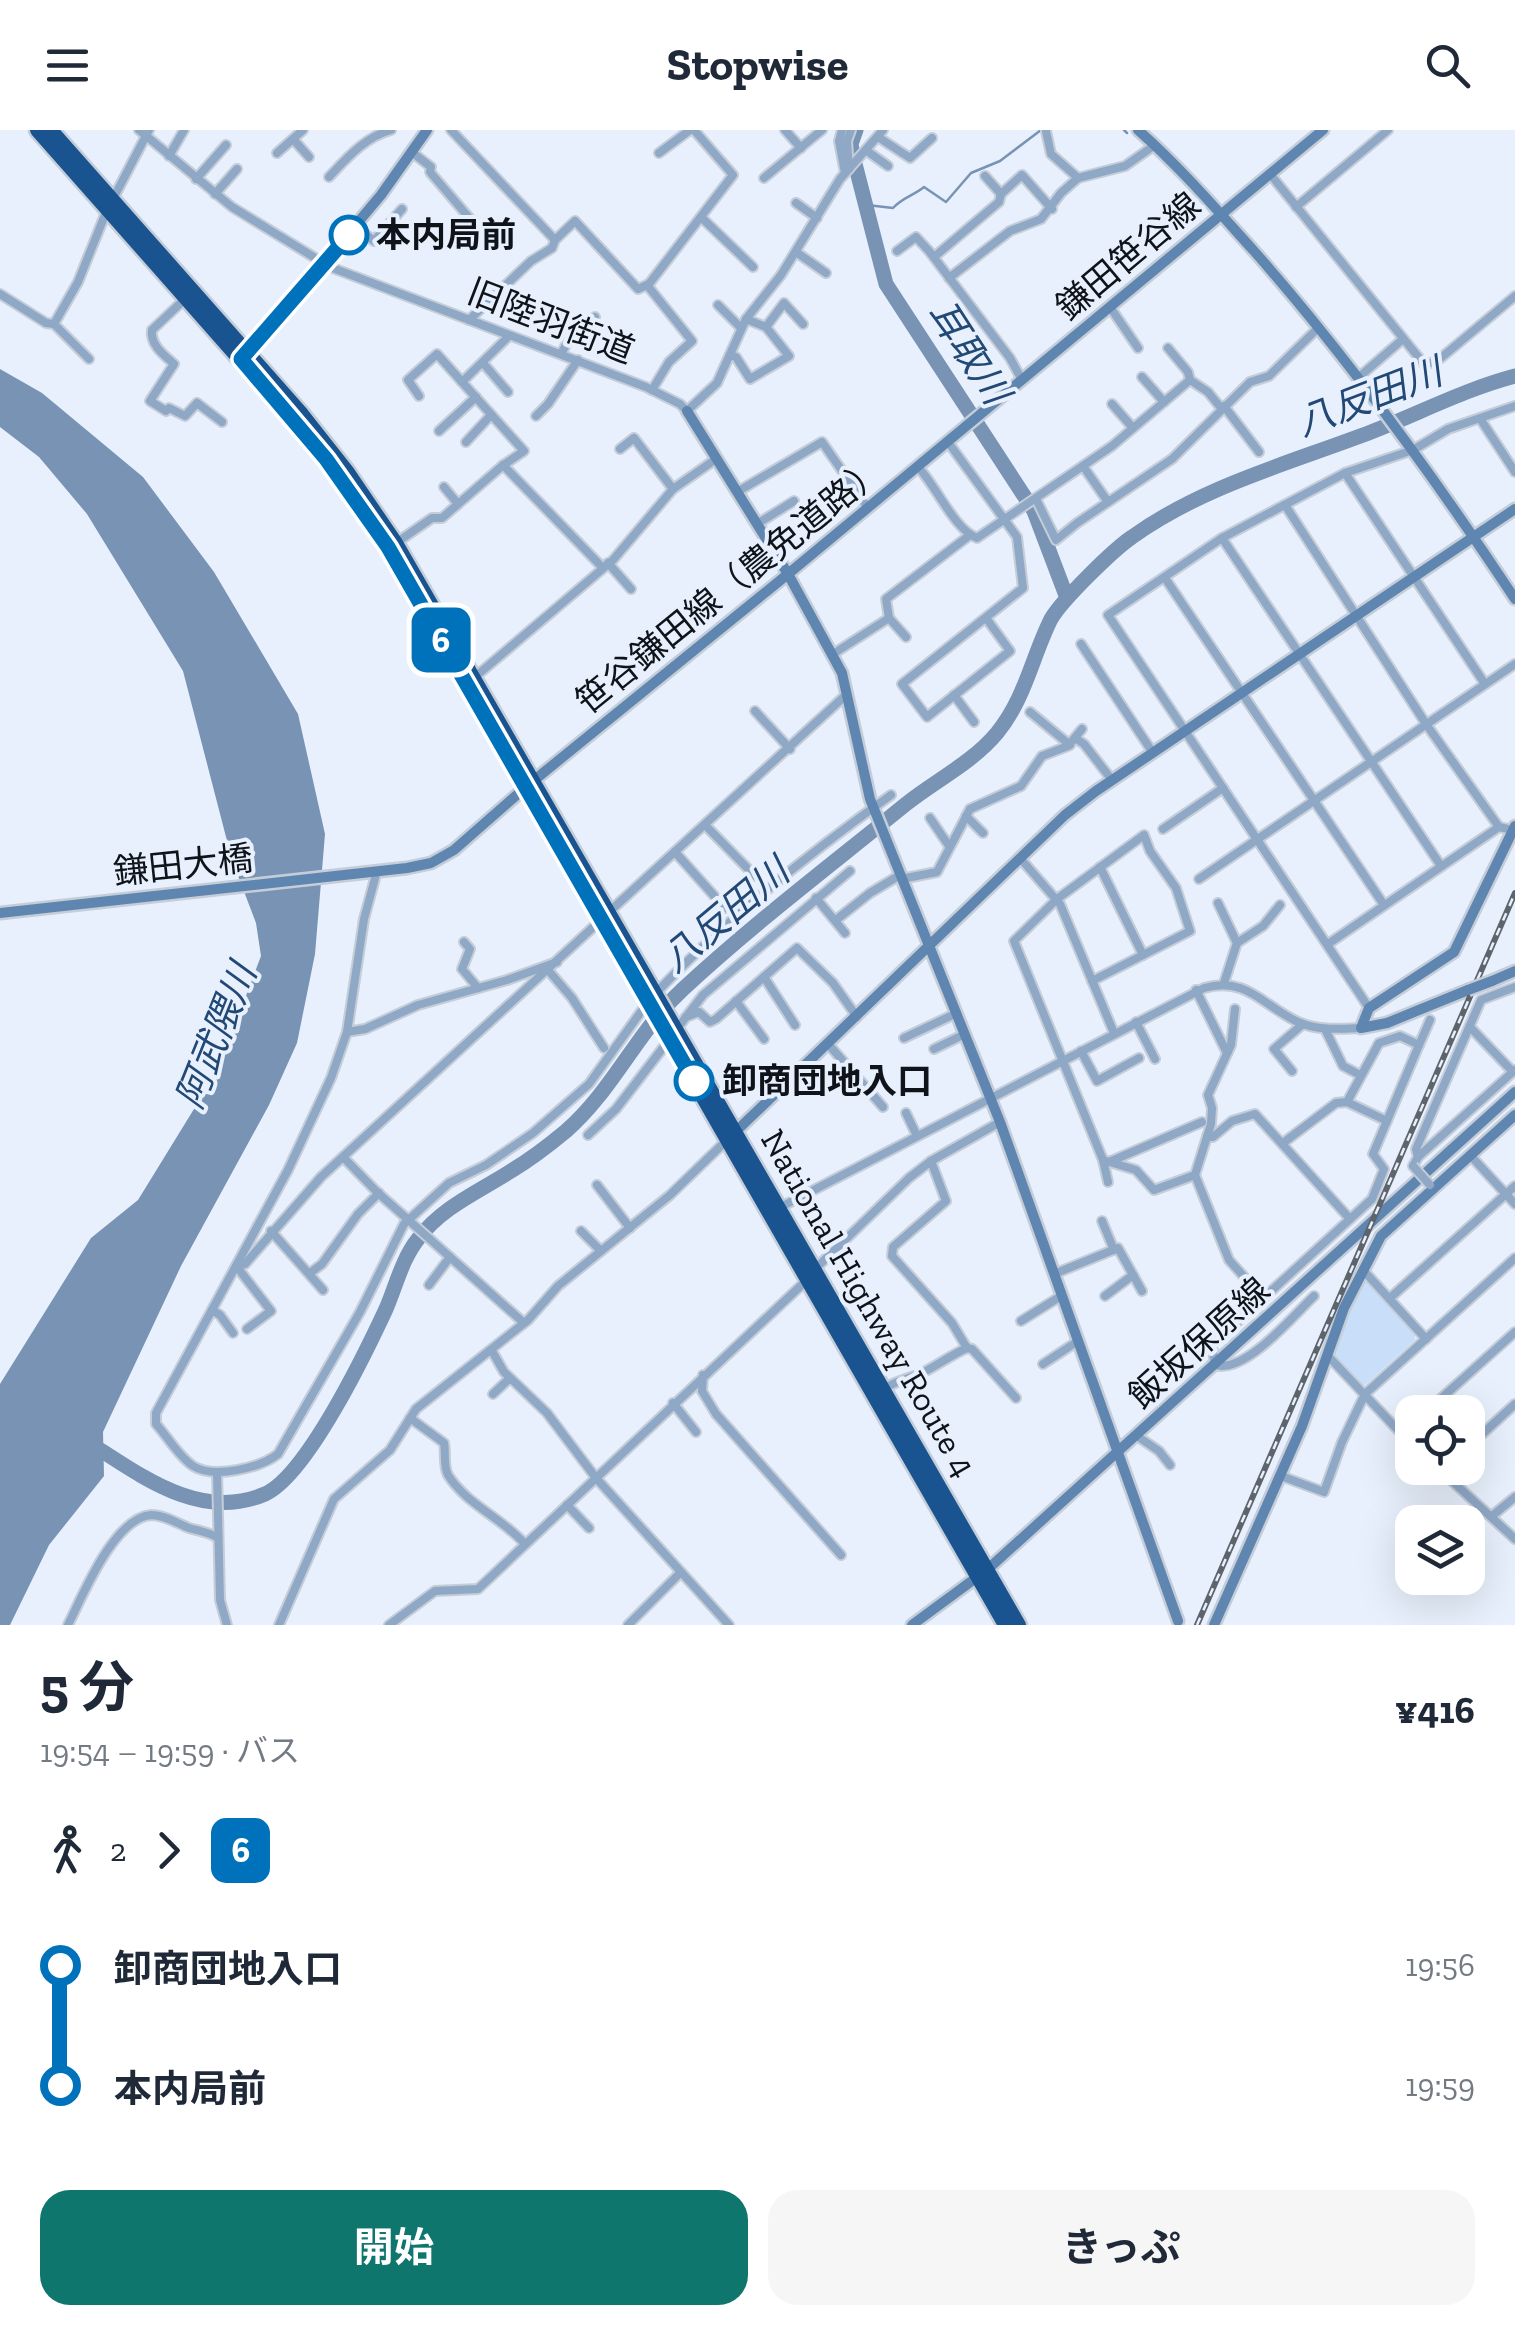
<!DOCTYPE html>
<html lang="ja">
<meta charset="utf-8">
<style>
:root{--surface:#fff;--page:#f6f6f7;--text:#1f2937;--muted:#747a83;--accent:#0f766e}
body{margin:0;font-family:"Zilla Slab","Noto Sans JP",serif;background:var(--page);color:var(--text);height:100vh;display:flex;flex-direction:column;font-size:38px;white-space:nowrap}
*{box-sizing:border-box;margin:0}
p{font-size:32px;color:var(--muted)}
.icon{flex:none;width:55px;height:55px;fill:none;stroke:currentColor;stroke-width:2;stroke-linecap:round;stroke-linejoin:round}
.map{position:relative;height:1495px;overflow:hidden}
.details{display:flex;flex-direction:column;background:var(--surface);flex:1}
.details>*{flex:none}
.badge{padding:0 20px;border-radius:15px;font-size:35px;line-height:65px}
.tools{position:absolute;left:1395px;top:1265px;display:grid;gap:20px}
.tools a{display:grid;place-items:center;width:90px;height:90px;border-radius:20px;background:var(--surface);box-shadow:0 10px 40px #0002;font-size:50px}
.map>.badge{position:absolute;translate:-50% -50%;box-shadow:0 0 0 5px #fff}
.legs{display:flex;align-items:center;gap:15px;height:110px;padding:0 40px;font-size:32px}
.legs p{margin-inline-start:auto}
.head{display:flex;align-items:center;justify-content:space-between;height:170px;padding:0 40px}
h1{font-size:55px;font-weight:700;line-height:75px}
.primary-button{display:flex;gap:20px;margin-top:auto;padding:20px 40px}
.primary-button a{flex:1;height:115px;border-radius:30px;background:var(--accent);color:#fff;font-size:40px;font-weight:700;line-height:115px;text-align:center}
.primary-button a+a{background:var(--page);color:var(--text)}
ul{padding:0 40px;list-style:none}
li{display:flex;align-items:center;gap:35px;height:120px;font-size:38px}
li i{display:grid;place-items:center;width:15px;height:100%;margin:0 12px;background:currentColor}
li i::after{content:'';width:25px;height:25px;margin:-12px;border:8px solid;border-radius:50%;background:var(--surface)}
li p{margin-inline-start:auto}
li:first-child i{background:linear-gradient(#0000 50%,currentColor 0)}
li:last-child i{background:linear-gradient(currentColor 50%,#0000 0)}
header{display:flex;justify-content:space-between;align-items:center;height:130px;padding:0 40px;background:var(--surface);font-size:45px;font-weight:700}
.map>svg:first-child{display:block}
.green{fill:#c9dff9}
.water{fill:#7893b3}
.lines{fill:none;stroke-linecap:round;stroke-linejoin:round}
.stream{stroke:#7893b3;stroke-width:2.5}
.river{stroke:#7893b3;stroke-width:15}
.street-casing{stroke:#c4cdd8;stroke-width:12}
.secondary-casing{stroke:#c4cdd8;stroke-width:15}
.highway-casing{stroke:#c4cdd8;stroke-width:19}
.street{stroke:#8fa8c6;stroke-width:8}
.secondary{stroke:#5f85b1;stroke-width:10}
.highway{stroke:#195491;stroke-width:14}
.rail-casing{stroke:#5d646c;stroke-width:6}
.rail{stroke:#e7f0fc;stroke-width:2.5;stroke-dasharray:8;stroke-linecap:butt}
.street-bridge-casing{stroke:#c4cdd8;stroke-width:12;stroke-linecap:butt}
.secondary-bridge-casing{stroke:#c4cdd8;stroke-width:15;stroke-linecap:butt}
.street-bridge{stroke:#8fa8c6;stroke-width:8}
.secondary-bridge{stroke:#5f85b1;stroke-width:10}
.line-1-casing{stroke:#fff;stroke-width:22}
.line-1{stroke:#0072bc;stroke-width:15}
.stop-1-dot{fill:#fff;stroke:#0072bc;stroke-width:5}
.labels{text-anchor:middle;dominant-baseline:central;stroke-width:8;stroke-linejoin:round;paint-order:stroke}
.stop-label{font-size:35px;font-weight:bold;fill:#0f141a;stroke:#e7f0fc;text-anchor:start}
.street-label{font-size:35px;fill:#0f141a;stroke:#e7f0fc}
.water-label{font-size:38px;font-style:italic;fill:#224975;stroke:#e7f0fc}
</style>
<header><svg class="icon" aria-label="menu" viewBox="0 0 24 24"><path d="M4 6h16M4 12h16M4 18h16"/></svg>Stopwise<svg class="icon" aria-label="search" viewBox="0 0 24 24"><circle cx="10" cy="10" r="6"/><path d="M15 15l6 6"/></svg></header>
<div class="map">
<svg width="1515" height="1495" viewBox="0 0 1515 1495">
<rect width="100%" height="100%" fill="#e7f0fc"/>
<!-- green -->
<polygon class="green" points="1367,1150 1415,1203 1415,1210 1365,1255 1361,1254 1333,1225 1349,1175 1362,1151"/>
<!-- water -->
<polygon class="water" points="0,239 42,263 143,347 214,442 298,584 325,704 315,824 297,913 269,975 181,1136 103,1302 104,1346 49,1415 10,1495 0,1495 0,1254 91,1108 138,1070 218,940 261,826 256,793 232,730 183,541 87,384 39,327 0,297"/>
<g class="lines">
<!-- stream -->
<g class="stream">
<polyline points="1124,0 1127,3"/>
<path d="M867,75L893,78C903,67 913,66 924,57L946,72L971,43L1000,31L1041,0"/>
</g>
<!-- river -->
<g class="river">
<polyline points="856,0 851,14 853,26 886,154 1034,381 1067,468"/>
<path d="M88,1312C140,1345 200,1392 265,1364C307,1345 366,1222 386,1179C396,1156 402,1129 418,1109C442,1077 478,1062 511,1041C531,1029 548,1016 566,1001C613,960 637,902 682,860C753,794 831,735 906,674C936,650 972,633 997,603C1025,569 1032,527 1051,489C1062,470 1113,420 1132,407C1203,356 1290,333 1371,302C1420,283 1463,260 1515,246"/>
</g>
<defs>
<g id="street">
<polyline points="139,0 232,77 330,137 646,257 680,274 687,281 717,253 746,189 781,145 840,49 883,0"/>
<polyline points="451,0 555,110 575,91 638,159 649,154 733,45 694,0"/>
<polyline points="785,0 801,18"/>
<polyline points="842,0 839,11 845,43"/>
<polyline points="1046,1 1051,24 1078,48"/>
<polyline points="878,7 910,28 932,8"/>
<polyline points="293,9 309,27"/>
<polyline points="867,21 888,36"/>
<polyline points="277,23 303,0"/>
<polyline points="413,23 431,37 430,42 471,90 446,111"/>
<polyline points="659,23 690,0"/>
<polyline points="169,26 184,0"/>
<polyline points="849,39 847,11 851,0"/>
<polyline points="1270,44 1424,234 1436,232 1515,166"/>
<polyline points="985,46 1001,64"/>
<path d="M329,47C347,28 365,7 391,0"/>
<polyline points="764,48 822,0"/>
<polyline points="196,49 226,15"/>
<polyline points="215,64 237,39"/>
<polyline points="113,69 149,0"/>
<polyline points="796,73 817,88"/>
<polyline points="1296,77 1388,0"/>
<polyline points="702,88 753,137"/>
<polyline points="356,97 374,111 402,79"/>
<polyline points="897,121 916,107 929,121 1010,228 1022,250"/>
<polyline points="796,122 826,143"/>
<polyline points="934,127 999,72 1001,64 1022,45 1052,79"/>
<polyline points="949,148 1010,101 1041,89 1061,63 1078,48 1125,36 1155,15"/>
<polyline points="647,155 692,211 669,232 652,260"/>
<polyline points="0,164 46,193 54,194 89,229"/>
<path d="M186,168L152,200C150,215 164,225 174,234L150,271L166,281L169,278L185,286L197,273L222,292"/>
<polyline points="718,175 741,198"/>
<polyline points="1110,177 1138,218"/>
<polyline points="469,190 531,131 552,118 555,110"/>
<polyline points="54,194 78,152 107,80"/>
<polyline points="766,197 784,173 803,194"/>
<polyline points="1168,218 1188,242 1190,250"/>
<polyline points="561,224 567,213 595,187"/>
<polyline points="730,225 736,227 750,249 789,226 766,197 746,189"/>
<polyline points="483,233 508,262"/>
<polyline points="1142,247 1164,272"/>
<polyline points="1359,247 1403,209"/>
<polyline points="462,252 509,206"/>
<polyline points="1112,274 1133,298"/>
<polyline points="1224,276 1259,322"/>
<polyline points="536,286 548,274 578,230"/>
<polyline points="1481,290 1515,342"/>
<polyline points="439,301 476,267"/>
<polyline points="466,312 491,285"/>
<polyline points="948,312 1017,407 1023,458 902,554 927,587 1010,521 986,488"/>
<polyline points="620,319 634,308 673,359"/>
<polyline points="503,335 603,438"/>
<polyline points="1083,336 1108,372"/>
<path d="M918,337C937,357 954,399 977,408L1112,316L1190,250L1208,262L1221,278"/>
<polyline points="1345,343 1485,554"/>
<polyline points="444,357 458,374"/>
<polyline points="737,362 822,312 868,378"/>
<polyline points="1036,369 1056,410 1077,393 1172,329 1250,252 1269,246 1319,197"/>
<polyline points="1285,375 1426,594 1499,697"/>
<polyline points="757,394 794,371"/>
<polyline points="1222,408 1441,736"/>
<polyline points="396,413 432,388 442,388 502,336 524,321 437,224 408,250 419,266"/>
<polyline points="608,433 631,459"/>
<polyline points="1165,448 1384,775"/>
<polyline points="889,488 906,507"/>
<polyline points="1081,514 1153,623"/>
<polyline points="833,524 889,488 886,469 970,405"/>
<polyline points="475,547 613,430 673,359 716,329"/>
<polyline points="954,565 974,592"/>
<polyline points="755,581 790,619"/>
<polyline points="1030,582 1070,615"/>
<polyline points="1075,608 1084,614 1112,650"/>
<polyline points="966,686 983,703"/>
<polyline points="930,688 949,716"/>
<polyline points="706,696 755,746"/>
<polyline points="1163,699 1223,658"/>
<polyline points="675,722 725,778"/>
<polyline points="1020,728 1060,774 1114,903"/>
<polyline points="1100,737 1143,825"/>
<path d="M377,741L364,789L347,902L331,948L288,1040L156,1283V1294C167,1306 179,1327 193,1336C214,1349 260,1338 278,1324L360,1182L404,1094L449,1053L486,1035L533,1003L589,954L648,872"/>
<polyline points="901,749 937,742 970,679 1021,656 1042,626 1068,616 1082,599"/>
<polyline points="1199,749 1515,534"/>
<polyline points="816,768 845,803"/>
<polyline points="1218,773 1237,813 1224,853"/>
<polyline points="609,782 847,564"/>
<polyline points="836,790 870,763 900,745"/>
<polyline points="464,812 470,819 462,839 478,858"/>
<polyline points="1237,813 1263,796 1280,775"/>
<polyline points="1328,814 1499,697 1513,700"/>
<polyline points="548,840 572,868 604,918"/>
<polyline points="764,847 795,895"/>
<polyline points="1092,851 1190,801 1176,758 1150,721 1144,705 1057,769 1014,811 1103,1030 1136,1040 1154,1060 1195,1045"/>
<polyline points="1196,860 1227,923"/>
<path d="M655,864C725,790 808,724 891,665"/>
<polyline points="736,871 764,909"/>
<polyline points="1369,878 1108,485 1222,408 1345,343 1413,320 1448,299 1515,276"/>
<polyline points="1235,879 1231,915 1208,965 1212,978 1211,994 1195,1045 1229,1130 1263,1168"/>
<polyline points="686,887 699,882 710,892 716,889 797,818 833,853 857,887"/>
<polyline points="1136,892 1155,929"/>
<polyline points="1470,897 1513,942"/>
<polyline points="1325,899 1343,936 1360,945"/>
<polyline points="676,900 703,865 850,741"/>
<polyline points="347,902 365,899 418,875 507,850 557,832"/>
<polyline points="904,908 957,883"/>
<polyline points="829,915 883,977"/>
<polyline points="1419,915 1430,890"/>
<polyline points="934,919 965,904"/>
<polyline points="1081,921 1097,951 1139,928"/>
<polyline points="1292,941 1274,919 1303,894"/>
<polyline points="906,983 917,1006"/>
<polyline points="588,1005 616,979 669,910"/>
<polyline points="1207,1007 1213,1007 1232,991 1255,984 1350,1089"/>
<polyline points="1283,1013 1336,973 1347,972 1387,991"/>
<polyline points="1470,1025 1515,1074"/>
<polyline points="343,1027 377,1062 524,1193"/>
<polyline points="1418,1027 1515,940"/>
<polyline points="1103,1030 1108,1052"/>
<polyline points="931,1031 946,1071 893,1117 892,1126 952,1193 967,1218"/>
<polyline points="1109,1032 1202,992"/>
<polyline points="1413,1036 1418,1027 1416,1019 1481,870 1515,857"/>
<polyline points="597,1055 630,1098"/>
<path d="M779,1078L1204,858C1247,846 1263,876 1298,892C1318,901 1340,899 1361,898"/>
<polyline points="1102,1091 1114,1120"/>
<polyline points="271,1101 323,1160"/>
<polyline points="581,1101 601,1121"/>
<polyline points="814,1140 909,1048 931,1031 1000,992"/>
<polyline points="1363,1140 1426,1209"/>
<polyline points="310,1143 322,1134 358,1084 379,1063"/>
<polyline points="1054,1144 1118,1118 1142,1161"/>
<polyline points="429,1155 450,1127"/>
<polyline points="1105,1166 1133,1145"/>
<path d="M1314,1166C1292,1187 1245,1244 1215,1235L1212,1215L1372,1069L1384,1039L1373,1024L1419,915L1400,906L1379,913L1347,972"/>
<polyline points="1390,1168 1515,1056"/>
<polyline points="212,1180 220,1185 233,1203"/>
<polyline points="1021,1191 1061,1166"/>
<polyline points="247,1199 271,1181 237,1137 245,1134 321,1047 602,789"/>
<polyline points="492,1221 504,1242 547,1283 596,1348 729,1495"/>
<polyline points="1329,1227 1412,1315"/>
<polyline points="1043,1234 1078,1211"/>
<polyline points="703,1245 702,1261 716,1284 841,1425"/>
<path d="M883,1259C896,1251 908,1249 922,1243C938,1235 951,1225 967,1218L972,1219L1016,1268"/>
<polyline points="493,1264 510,1248"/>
<polyline points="673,1273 696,1302"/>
<polyline points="1426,1282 1515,1202"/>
<path d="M410,1288L444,1313C446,1323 443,1336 448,1345C466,1374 502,1388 525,1414"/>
<polyline points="1401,1305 1412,1295"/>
<polyline points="1137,1306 1159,1321 1170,1335"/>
<polyline points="1468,1317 1515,1274"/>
<polyline points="1438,1338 1515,1409"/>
<polyline points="217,1342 220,1470 227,1495"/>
<polyline points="1281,1346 1324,1362 1342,1312 1365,1264 1515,1128"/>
<polyline points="567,1375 589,1398"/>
<polyline points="1492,1386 1515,1367"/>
<path d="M68,1495C83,1465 114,1388 151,1385C164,1385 177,1393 189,1398C199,1401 209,1402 218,1408"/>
<polyline points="279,1495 334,1369 390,1320 416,1279 528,1190 558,1156 670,1065 727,1010"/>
<polyline points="389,1495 435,1461 478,1459 808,1149"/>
<polyline points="628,1495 679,1444"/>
</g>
<g id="secondary">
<path d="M1138,0C1180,37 1216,79 1254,121C1350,230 1435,348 1515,469"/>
<polyline points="246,225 381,65 427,0"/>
<polyline points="687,281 788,444 842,543 870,669 1000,992 1178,1491"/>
<polyline points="0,783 407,738 431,733 454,720 527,656 788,444 1323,0"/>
<polyline points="1492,851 1515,841"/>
<polyline points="1468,860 1387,893 1361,898 1369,878 1454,822 1515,696"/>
<polyline points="730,1007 1065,685 1096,661 1515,379"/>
<polyline points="912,1495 988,1439 1515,962"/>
<polyline points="1214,1495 1302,1296 1344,1178 1381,1106 1515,985"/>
</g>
<g id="highway">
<polyline points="37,0 308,307"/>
<polyline points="51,0 302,284 347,341 396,413 1019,1495"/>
<polyline points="325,327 381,408"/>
<polyline points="400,439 1005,1495"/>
</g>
</defs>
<!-- street casing -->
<use href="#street" class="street-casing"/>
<!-- secondary casing -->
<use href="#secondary" class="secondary-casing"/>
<!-- highway casing -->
<use href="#highway" class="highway-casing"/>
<!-- street -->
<use href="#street" class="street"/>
<!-- secondary -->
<use href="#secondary" class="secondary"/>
<!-- highway -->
<use href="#highway" class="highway"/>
<defs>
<polyline id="rail" points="1197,1495 1515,763"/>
</defs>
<!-- rail casing -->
<use href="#rail" class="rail-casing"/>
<!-- rail -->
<use href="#rail" class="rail"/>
<defs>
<polyline id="street-bridge" points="1413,1036 1430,1055"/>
<polyline id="secondary-bridge" points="1468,860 1492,851"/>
</defs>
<!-- street-bridge casing -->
<use href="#street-bridge" class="street-bridge-casing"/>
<!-- secondary-bridge casing -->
<use href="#secondary-bridge" class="secondary-bridge-casing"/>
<!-- street-bridge -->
<use href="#street-bridge" class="street-bridge"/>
<!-- secondary-bridge -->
<use href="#secondary-bridge" class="secondary-bridge"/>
</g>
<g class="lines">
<defs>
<polyline id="line-1" points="349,105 241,229 326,329 388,417 694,951"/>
</defs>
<!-- line-1 casing -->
<use href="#line-1" class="line-1-casing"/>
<!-- line-1 -->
<use href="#line-1" class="line-1"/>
</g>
<!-- markers -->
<g class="stop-1-dot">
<circle cx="349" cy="105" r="18"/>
<circle cx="694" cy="951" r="18"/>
</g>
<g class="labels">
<!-- stop labels -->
<g class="stop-label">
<text x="376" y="105">本内局前</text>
<text x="722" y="951">卸商団地入口</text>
</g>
<!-- street labels -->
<g class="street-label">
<text transform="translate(1128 126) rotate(-40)">鎌田笹谷線</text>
<text transform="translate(551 191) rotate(21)">旧陸羽街道</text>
<text transform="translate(730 455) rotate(-39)">笹谷鎌田線（農免道路）</text>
<text transform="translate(183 735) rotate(-6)">鎌田大橋</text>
<text transform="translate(869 1173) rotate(60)">National Highway Route 4</text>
<text transform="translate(1199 1213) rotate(-42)">飯坂保原線</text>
</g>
<!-- water labels -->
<g class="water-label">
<text transform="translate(969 222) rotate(57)">耳取川</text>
<text transform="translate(1369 267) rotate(-21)">八反田川</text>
<text transform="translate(725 785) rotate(-40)">八反田川</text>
<text transform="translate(216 906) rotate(-68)">阿武隈川</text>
</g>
</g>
</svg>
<div class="tools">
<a><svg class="icon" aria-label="locate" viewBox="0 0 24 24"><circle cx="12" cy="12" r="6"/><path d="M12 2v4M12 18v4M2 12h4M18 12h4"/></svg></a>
<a><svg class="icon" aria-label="layers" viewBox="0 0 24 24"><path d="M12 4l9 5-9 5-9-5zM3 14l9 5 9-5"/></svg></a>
</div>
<b class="badge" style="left:441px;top:510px;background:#0072bc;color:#fff">6</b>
</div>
<section class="details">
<div class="head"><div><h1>5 分</h1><p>19:54 – 19:59 · バス</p></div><b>¥416</b></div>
<div class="legs"><svg class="icon" aria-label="walk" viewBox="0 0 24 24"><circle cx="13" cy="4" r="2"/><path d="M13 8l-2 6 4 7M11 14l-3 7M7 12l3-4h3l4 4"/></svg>2<svg class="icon" aria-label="forward" viewBox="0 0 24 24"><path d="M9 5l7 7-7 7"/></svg><b class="badge" style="background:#0072bc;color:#fff">6</b></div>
<ul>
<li><i style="color:#0072bc"></i><b>卸商団地入口</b><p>19:56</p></li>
<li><i style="color:#0072bc"></i><b>本内局前</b><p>19:59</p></li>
</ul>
<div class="primary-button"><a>開始</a><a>きっぷ</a></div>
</section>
